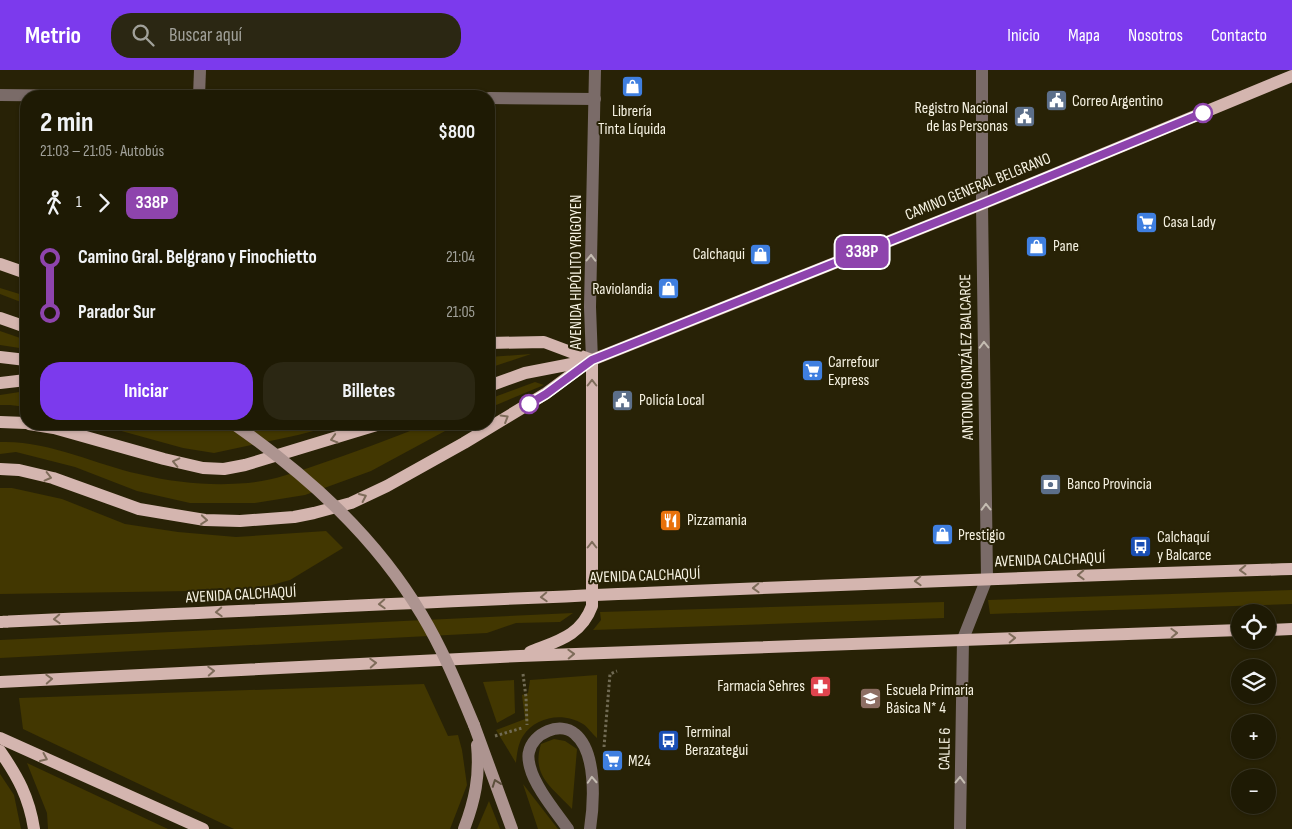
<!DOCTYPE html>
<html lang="es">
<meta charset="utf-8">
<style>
:root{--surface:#1e1a04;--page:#2b2713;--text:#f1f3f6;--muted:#a1a19a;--line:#3c3826;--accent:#7c3aed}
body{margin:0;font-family:"Sofia Sans Condensed",sans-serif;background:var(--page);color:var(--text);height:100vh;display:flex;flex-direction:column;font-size:19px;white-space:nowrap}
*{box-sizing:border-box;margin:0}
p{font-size:16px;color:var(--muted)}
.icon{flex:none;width:28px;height:28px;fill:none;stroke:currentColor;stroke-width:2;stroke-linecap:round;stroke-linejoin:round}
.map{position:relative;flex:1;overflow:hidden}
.panel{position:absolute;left:20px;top:20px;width:475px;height:340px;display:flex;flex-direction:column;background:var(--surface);border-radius:20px;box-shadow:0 1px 4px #0004,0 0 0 1px var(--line)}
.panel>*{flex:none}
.badge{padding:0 10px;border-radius:8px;font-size:18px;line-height:32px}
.controls{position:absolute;left:1231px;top:534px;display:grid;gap:10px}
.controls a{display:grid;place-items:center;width:45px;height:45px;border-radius:50%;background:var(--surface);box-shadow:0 1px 4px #0004,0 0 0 1px var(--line);font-size:25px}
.map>.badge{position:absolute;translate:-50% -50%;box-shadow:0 0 0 2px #fff}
.legs{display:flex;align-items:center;gap:8px;height:55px;padding:0 20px;font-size:16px}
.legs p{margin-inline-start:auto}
.headline{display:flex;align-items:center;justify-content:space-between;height:85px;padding:0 20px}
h1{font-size:28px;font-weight:700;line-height:38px}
.cta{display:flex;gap:10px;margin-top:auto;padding:10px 20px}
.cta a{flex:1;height:58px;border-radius:20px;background:var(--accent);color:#fff;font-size:20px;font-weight:700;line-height:58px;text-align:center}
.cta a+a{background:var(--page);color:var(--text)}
ul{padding:0 20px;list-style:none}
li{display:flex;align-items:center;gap:18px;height:55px;font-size:19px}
li i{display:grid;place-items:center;width:8px;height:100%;margin:0 6px;background:currentColor}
li i::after{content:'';width:12px;height:12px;margin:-6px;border:4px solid;border-radius:50%;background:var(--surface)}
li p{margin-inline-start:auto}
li:first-child i{background:linear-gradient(#0000 50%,currentColor 0)}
li:last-child i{background:linear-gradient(currentColor 50%,#0000 0)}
header{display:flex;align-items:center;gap:30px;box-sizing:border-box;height:70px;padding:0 25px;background:var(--accent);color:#fff}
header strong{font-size:24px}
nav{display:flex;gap:28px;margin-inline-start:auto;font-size:18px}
.search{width:350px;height:45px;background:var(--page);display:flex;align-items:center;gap:12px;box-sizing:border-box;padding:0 18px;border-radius:20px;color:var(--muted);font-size:19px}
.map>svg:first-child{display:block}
.green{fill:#423701}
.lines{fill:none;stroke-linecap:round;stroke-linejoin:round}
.path{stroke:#716b54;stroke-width:3;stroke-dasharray:2.5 2.5;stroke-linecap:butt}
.minor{stroke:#7a6b68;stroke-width:12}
.tertiary{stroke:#7a6b68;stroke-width:12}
.secondary{stroke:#ad9490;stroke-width:12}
.primary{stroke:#d4b5af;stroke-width:12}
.secondary-bridge{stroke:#ad9490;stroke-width:12}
.oneway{stroke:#c4bcb1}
.oneway2{stroke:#7e6c5a}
.oneway3{stroke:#5d503d}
.line-1-casing{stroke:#fff;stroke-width:11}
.line-1{stroke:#8e44ad;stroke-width:8}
.stop-1-dot{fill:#fff;stroke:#8e44ad;stroke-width:2.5}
.labels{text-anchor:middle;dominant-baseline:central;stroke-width:4;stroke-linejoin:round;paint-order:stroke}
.poi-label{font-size:16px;fill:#f6f2e2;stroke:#282206;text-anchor:start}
.street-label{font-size:16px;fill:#f6f2e2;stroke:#282206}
</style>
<header>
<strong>Metrio</strong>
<div class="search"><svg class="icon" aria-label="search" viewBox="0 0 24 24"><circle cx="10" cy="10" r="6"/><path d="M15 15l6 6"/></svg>Buscar aquí</div>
<nav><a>Inicio</a><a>Mapa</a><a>Nosotros</a><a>Contacto</a></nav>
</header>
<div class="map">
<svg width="1292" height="759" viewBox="0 0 1292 759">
<rect width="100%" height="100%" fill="#282206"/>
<!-- green -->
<g class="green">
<polygon points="0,218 26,226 26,234 0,224"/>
<polygon points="0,261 26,270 26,279 0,275"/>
<polygon points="531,284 489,298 489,287"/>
<polygon points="535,312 544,315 489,338 489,329"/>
<polygon points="26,321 26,337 10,335 0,335 0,325"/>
<polygon points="96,354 340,354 298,365 214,383 183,378"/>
<path d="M428,354H458L371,401L305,425L255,433H190L137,421L75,397L16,382L0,384V372C48,370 94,394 139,404C175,413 212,416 248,413C271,411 293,403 314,396C353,383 390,369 428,354Z"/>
<polygon points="0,418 12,418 62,429 125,454 178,462 236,467 326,461 343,478 290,510 254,520 0,524"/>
<polygon points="1292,520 1292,534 990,544 988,530"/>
<polygon points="944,532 944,548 593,560 601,550 600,542"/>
<polygon points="573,543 560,552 516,553 487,563 0,588 0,570"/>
<path d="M597,605V668C592,664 588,657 583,654C564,642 536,646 523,666C518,674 517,683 516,693L496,660L525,649L522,625L528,623L530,610Z"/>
<polygon points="514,610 515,643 497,653 483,612"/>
<polygon points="424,614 448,666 458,665 462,680 467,715 450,759 234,759 23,659 19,628"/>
<path d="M554,669L565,671L577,679L572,739C552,717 531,706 541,674Z"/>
<polygon points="27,693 168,759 48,759 47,743"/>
<polygon points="0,704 14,725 21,759 0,759"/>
<polygon points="523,714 558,759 538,759"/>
<polygon points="489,731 500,759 477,759"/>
</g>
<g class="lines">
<!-- path -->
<g class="path">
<polyline points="523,604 526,627 527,655"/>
<polyline points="495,666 522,658"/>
<polyline points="604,677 610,604 617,601"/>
</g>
<!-- minor -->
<g class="minor">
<polyline points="0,25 105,26"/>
<polyline points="199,26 200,0"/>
<polyline points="489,28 595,29"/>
<path d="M568,759C556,742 535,717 530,697C529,693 528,685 529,682C533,663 560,651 575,664C597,682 594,733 590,759"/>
<polyline points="960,759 963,569 987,508 982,134 982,0"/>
</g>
<!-- tertiary -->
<polyline class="tertiary" points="592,290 590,237 595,0"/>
<!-- secondary -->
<g class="secondary">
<polyline points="474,655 512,759"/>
<path d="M464,759C475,730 480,706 477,675"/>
</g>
<!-- primary -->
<g class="primary">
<polyline points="0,194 26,203"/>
<polyline points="0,248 26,257"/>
<polyline points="489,273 544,272 592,290"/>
<polyline points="0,287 26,290"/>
<polyline points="0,313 26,310"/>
<polyline points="489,316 525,303 592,290 982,134 1292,6"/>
<polyline points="0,352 26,353"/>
<polyline points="29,354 54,358 164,389 203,398 224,399 245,395 380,354"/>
<polyline points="0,399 19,400 53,408 139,439 205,450 240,451 294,447 314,443 351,433 387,416 464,373 545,324 588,292"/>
<path d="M0,552C431,532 861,512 1292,499"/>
<polyline points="1268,560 1292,559"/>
<path d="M530,582C557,571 581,566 592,536V290"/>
<polyline points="0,612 520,586 1240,560"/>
<polyline points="0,668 203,759"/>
<path d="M0,681C18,707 29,727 34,759"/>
</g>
<!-- secondary-bridge -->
<path class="secondary-bridge" d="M234,354C308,406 375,466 422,545C443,580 458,617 474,655"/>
</g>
<!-- one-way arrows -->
<defs><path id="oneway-chevron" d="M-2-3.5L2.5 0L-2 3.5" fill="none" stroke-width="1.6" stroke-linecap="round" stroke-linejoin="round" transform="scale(1.25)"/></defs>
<g class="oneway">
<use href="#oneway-chevron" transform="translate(591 188) rotate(-89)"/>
<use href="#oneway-chevron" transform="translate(984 275) rotate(-91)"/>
<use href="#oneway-chevron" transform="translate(986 437) rotate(-91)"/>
<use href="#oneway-chevron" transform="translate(592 710) rotate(-93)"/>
<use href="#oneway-chevron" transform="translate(960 710) rotate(-89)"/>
</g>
<g class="oneway2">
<use href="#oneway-chevron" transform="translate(592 313) rotate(-90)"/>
<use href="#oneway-chevron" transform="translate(505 348) rotate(-31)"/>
<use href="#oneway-chevron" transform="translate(334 369) rotate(164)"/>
<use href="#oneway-chevron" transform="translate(176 392) rotate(-167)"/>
<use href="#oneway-chevron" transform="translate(48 407) rotate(14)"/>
<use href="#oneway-chevron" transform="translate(363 427) rotate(-25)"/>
<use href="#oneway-chevron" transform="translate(204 450) rotate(5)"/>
<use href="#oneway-chevron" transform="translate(592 475) rotate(-90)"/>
<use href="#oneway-chevron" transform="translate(1243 500) rotate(178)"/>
<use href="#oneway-chevron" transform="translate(1081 505) rotate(178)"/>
<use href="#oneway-chevron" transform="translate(918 511) rotate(178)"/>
<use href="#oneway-chevron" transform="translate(756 518) rotate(178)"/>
<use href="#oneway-chevron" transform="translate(544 527) rotate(177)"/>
<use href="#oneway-chevron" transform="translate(382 534) rotate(177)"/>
<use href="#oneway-chevron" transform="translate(219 542) rotate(177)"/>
<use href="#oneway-chevron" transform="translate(57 549) rotate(177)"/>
<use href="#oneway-chevron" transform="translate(1174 563) rotate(-2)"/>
<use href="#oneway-chevron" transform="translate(1012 568) rotate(-2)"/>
<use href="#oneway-chevron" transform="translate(571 584) rotate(-2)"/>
<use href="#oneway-chevron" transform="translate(373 593) rotate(-3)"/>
<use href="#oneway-chevron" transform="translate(211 601) rotate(-3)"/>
<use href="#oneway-chevron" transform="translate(49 609) rotate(-3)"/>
<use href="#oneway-chevron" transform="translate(44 688) rotate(24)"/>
</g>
<use class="oneway3" href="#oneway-chevron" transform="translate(496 713) rotate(-110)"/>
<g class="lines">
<defs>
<polyline id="line-1" points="529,334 546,324 592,290 982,134 1203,43"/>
</defs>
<!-- line-1 casing -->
<use href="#line-1" class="line-1-casing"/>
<!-- line-1 -->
<use href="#line-1" class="line-1"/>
</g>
<!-- icons -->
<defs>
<symbol id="shop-square" viewBox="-11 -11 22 22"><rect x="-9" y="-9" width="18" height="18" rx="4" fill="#3f7fe0" stroke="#282206"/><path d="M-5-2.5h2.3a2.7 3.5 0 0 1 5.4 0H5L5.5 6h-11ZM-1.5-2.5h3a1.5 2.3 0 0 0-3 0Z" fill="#fff"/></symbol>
<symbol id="civic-square" viewBox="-11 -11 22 22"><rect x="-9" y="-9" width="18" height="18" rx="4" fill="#5c6f8a" stroke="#282206"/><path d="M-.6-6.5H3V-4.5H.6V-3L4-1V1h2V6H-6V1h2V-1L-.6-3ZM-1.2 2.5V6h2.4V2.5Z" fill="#fff"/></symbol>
<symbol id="supermarket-square" viewBox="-11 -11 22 22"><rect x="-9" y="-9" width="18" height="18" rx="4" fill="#3f7fe0" stroke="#282206"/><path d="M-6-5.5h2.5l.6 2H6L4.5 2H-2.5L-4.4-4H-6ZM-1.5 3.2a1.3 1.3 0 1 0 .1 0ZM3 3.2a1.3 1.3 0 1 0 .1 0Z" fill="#fff"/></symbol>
<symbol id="bank-square" viewBox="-11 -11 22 22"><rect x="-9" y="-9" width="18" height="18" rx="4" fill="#5c6f8a" stroke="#282206"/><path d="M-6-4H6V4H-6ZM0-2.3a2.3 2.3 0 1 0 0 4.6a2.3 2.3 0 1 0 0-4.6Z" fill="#fff"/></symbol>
<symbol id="restaurant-square" viewBox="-11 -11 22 22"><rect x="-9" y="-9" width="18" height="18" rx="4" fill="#e8710a" stroke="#282206"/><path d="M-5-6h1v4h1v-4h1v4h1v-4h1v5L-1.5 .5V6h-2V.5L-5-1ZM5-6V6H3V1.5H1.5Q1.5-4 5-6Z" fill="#fff"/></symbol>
<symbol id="bus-square" viewBox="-11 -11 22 22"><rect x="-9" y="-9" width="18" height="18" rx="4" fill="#1a4fb4" stroke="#282206"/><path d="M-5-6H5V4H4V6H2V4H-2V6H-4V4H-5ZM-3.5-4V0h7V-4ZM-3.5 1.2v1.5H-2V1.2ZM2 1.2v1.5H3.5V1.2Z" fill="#fff"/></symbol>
<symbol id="pharmacy-square" viewBox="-11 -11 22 22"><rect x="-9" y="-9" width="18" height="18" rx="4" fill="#e0444e" stroke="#282206"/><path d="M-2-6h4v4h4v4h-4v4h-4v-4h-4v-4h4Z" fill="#fff"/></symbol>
<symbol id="school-square" viewBox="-11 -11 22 22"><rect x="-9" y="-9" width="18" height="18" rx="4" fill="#8d6e63" stroke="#282206"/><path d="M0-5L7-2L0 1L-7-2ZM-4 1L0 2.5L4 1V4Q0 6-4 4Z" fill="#fff"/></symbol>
</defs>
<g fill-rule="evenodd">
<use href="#shop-square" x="620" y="4" width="25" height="25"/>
<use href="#civic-square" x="1044" y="18" width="25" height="25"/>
<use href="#civic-square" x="1012" y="34" width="25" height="25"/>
<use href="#supermarket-square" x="1134" y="140" width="25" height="25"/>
<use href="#shop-square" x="1024" y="164" width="25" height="25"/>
<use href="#shop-square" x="748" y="172" width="25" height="25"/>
<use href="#shop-square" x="656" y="206" width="25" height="25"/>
<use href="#supermarket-square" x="800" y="288" width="25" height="25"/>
<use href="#civic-square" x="610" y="318" width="25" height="25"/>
<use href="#bank-square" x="1038" y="402" width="25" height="25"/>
<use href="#restaurant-square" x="658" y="438" width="25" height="25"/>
<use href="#shop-square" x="930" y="452" width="25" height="25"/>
<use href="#bus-square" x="1128" y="464" width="25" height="25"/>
<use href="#pharmacy-square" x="808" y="604" width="25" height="25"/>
<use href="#school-square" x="858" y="616" width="25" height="25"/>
<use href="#bus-square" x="656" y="658" width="25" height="25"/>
<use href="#supermarket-square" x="600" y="678" width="25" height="25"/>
</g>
<!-- markers -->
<g class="stop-1-dot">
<circle cx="1203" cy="43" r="9"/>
<circle cx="529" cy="334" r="9"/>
</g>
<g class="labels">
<!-- poi labels -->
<g class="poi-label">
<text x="1072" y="31">Correo Argentino</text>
<text x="1008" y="38" text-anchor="end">Registro Nacional<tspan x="1008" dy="18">de las Personas</tspan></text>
<text x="632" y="41" text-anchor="middle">Librería<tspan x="632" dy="18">Tinta Líquida</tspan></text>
<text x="1163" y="152">Casa Lady</text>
<text x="1053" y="176">Pane</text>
<text x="745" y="184" text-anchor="end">Calchaqui</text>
<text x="653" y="219" text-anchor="end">Raviolandia</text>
<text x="828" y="292">Carrefour<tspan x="828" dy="18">Express</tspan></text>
<text x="639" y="330">Policía Local</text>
<text x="1067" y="414">Banco Provincia</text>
<text x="687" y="450">Pizzamania</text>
<text x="958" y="465">Prestigio</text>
<text x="1157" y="467">Calchaquí<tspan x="1157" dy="18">y Balcarce</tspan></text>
<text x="805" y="616" text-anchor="end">Farmacia Sehres</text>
<text x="886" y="620">Escuela Primaria<tspan x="886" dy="18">Básica N* 4</tspan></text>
<text x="685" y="662">Terminal<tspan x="685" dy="18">Berazategui</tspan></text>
<text x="628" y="691">M24</text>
</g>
<!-- street labels -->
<g class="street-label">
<text transform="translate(978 117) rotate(-22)">CAMINO GENERAL BELGRANO</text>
<text transform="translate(576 202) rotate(-90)">AVENIDA HIPÓLITO YRIGOYEN</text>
<text transform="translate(967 287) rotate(-91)">ANTONIO GONZÁLEZ BALCARCE</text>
<text transform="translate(1050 490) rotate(-2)">AVENIDA CALCHAQUÍ</text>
<text transform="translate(645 506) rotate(-2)">AVENIDA CALCHAQUÍ</text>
<text transform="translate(241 525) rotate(-3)">AVENIDA CALCHAQUÍ</text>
<text transform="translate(945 679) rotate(-89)">CALLE 6</text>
</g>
</g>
</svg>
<div class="controls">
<a><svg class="icon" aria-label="locate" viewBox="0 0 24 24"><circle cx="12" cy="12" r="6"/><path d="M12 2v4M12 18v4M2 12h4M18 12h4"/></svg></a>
<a><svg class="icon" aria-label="layers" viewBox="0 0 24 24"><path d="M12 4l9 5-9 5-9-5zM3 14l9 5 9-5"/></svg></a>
<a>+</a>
<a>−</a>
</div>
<b class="badge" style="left:862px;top:182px;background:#8e44ad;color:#fff">338P</b>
<section class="panel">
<div class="headline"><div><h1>2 min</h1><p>21:03 – 21:05 · Autobús</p></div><b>$800</b></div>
<div class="legs"><svg class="icon" aria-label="walk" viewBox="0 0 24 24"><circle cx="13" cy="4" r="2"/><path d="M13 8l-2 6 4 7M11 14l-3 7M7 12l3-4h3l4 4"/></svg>1<svg class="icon" aria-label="forward" viewBox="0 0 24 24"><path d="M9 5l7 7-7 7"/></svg><b class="badge" style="background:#8e44ad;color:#fff">338P</b></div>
<ul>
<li><i style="color:#8e44ad"></i><b>Camino Gral. Belgrano y Finochietto</b><p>21:04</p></li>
<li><i style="color:#8e44ad"></i><b>Parador Sur</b><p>21:05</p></li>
</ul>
<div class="cta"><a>Iniciar</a><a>Billetes</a></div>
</section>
</div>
